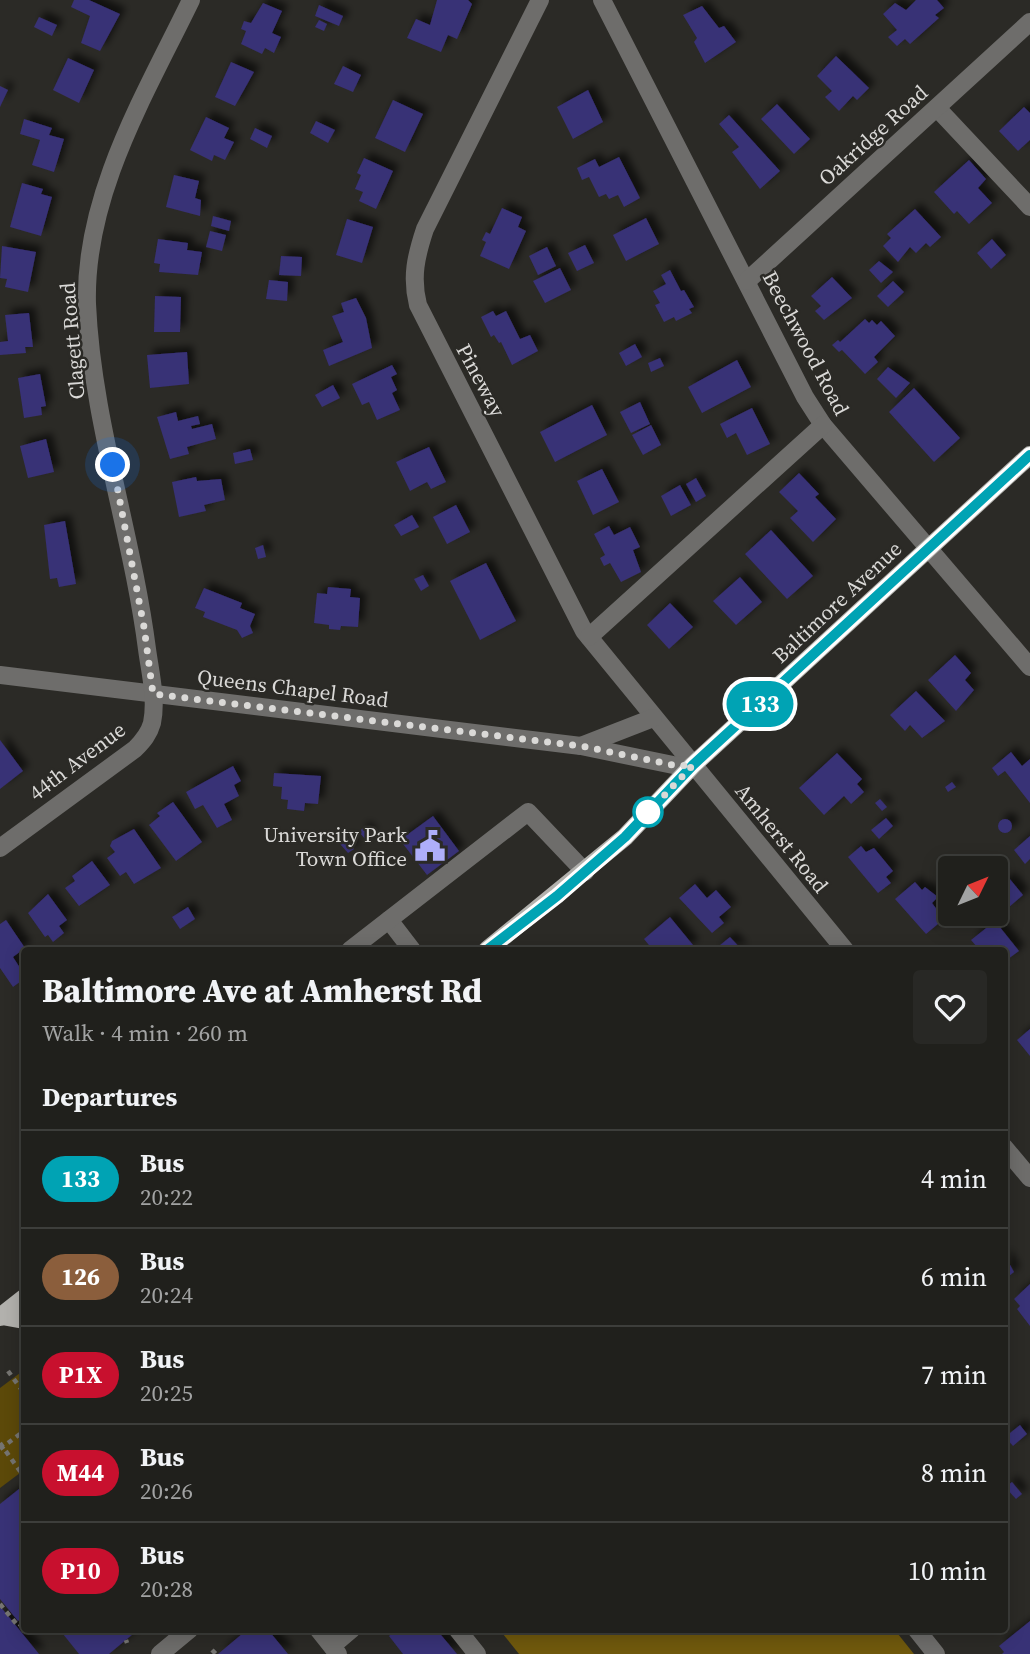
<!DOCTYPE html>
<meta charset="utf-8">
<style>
:root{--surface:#20201c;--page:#282825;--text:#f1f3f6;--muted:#a2a3a3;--line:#3d3e3b}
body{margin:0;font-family:"Source Serif 4",serif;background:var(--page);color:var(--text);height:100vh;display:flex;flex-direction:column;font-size:26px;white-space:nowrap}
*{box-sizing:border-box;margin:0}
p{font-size:23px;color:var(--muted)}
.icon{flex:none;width:38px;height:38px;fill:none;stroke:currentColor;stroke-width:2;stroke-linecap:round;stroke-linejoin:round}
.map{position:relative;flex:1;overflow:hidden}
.details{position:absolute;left:21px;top:947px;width:987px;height:686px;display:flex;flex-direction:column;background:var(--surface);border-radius:7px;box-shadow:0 4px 18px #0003,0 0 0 2px var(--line)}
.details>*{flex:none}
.badge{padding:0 14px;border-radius:23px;font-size:24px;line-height:46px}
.needle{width:46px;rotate:47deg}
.tools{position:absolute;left:938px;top:856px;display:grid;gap:14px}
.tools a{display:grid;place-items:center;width:70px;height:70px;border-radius:7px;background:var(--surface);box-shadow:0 4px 18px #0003,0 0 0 2px var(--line);font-size:35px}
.you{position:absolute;width:35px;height:35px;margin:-18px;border:5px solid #fff;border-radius:50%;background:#1a73e8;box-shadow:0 0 0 10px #1a73e833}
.map>.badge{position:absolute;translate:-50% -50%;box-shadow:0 0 0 4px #fff}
h2{padding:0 21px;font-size:26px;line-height:63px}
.round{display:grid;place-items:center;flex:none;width:74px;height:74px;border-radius:7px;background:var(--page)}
.headline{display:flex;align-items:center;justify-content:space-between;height:119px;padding:0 21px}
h1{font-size:33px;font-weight:800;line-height:52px}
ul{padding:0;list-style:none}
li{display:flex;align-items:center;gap:21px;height:98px;padding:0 21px;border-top:2px solid var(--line)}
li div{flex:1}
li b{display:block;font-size:26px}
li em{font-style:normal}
li .badge{min-width:77px;font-weight:700;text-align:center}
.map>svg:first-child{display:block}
.green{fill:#5c4909}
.forest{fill:#70590d}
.building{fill:#383076;filter:url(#shadow)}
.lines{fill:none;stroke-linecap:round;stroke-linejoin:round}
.path{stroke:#757471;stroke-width:4.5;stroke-dasharray:5 5;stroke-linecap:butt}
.minor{stroke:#6e6d6b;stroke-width:18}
.major{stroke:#b2b1ad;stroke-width:18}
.line-casing{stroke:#fff;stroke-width:16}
.line{stroke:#00a3b4;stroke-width:10}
.walk{stroke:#dad9d7;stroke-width:7;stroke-dasharray:0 12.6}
.stop-dot{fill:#fff;stroke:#00a3b4;stroke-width:3.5}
.labels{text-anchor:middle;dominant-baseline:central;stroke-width:5;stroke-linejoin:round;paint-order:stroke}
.street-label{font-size:21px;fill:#dad9d7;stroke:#2b2a26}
.poi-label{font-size:21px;fill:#dad9d7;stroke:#2b2a26;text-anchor:end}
</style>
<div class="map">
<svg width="1030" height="1654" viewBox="0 0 1030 1654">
<defs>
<filter id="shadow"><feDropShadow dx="6" dy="-6" stdDeviation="3.5" flood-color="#0009"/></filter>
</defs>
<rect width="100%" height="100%" fill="#2b2a26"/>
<!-- green -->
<polygon class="green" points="24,1370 24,1470 0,1488 0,1388"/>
<!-- forest -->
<polygon class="forest" points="499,1629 894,1629 914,1654 519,1654"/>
<!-- building -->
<g class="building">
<polygon points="74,0 89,0 120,14 100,51 81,43 90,16 71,7"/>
<polygon points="437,0 468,0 472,4 457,39 448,35 441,52 407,38 416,19 430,25"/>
<polygon points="916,0 937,0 944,8 935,15 939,18 910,44 905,39 897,46 888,37 897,30 883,14 895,3 906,10"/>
<polygon points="263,3 282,11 272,33 281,37 274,53 265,48 262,54 241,44 246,31 241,29 244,21 251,23"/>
<polygon points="319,5 343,16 339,26 315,16"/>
<polygon points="702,6 719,28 724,26 736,42 705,63 694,42 697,38 683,15"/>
<polygon points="39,17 57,25 52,36 34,27"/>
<polygon points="319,20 327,24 324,31 315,27"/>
<polygon points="836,56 869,88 857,100 853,96 839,111 825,97 832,91 817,76"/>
<polygon points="68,58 94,70 79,103 53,90"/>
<polygon points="231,62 254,72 235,106 215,97"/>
<polygon points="343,66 361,75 353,92 334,84"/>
<polygon points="0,86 8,90 0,107"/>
<polygon points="588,90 603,122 573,139 557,107"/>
<polygon points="393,100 423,114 405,152 375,138"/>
<polygon points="777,104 810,139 794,154 761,119"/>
<polygon points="1024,107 1030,113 1030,140 1018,151 999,131"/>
<polygon points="729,115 780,171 760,189 732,152 739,147 719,124"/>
<polygon points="206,117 229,128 224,138 234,142 225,160 214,155 212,161 190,150"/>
<polygon points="24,119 52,128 49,135 64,139 54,172 32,165 40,140 20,134"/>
<polygon points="316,121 335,130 328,143 310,133"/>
<polygon points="255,128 272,136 267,148 250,139"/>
<polygon points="619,157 640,198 624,207 618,195 609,199 606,194 599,197 589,177 582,180 577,168 595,159 599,167"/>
<polygon points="364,158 393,171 376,209 359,201 363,192 355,189 361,175 357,173"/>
<polygon points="969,160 986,179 978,188 992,203 969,224 957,211 954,214 934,192"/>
<polygon points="174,175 199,181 195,198 201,200 200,216 166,207"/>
<polygon points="22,183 43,189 41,194 52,197 41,236 10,227"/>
<polygon points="502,208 522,217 518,227 526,231 509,269 480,256 486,242 482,240 486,232 490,234"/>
<polygon points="915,209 941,237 930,247 926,243 916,253 910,247 898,262 883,246 891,238 887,234"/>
<polygon points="213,216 231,221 229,231 211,226"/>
<polygon points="646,218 659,244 626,261 613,235"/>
<polygon points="347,219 373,227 362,263 336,255"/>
<polygon points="210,231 226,235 222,251 206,247"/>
<polygon points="158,239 188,243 187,250 202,252 198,275 159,272 160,264 154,263"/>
<polygon points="992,239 1006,255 991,269 977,253"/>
<polygon points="585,245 594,263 577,271 568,253"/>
<polygon points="2,246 36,252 28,292 5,287 7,279 0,278"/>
<polygon points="547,247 556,266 538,275 529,256"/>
<polygon points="281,256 302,257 301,276 279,275"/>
<polygon points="879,261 893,272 881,283 869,270"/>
<polygon points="560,268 571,290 545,303 533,281"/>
<polygon points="670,270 681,291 684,290 694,307 689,309 692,313 676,321 674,317 664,322 655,305 660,303 653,291 666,284 661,275"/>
<polygon points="832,277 852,298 824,320 815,311 821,306 811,296"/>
<polygon points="269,280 288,282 287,301 266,299"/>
<polygon points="893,281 904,292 888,307 877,296"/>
<polygon points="155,296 181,297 180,332 154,332"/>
<polygon points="356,298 366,318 372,348 329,366 323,350 343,342 332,316 344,312 341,303"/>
<polygon points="493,311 496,316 506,311 520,339 530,335 538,351 512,365 501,342 499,343 494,335 491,337 481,317"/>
<polygon points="29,313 33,347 25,347 26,353 0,355 0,342 8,341 5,315"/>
<polygon points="865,319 869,323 872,320 877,325 881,321 895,336 874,357 878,362 865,374 842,350 839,352 832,345 838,340 840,342"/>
<polygon points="635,344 642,357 626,366 619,353"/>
<polygon points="187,352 189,384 150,388 147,355"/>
<polygon points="660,358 664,366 651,372 648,363"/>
<polygon points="737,360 751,387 702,413 688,387"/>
<polygon points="392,365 397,374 391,377 397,390 392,393 400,410 377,420 369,402 362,405 352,384"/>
<polygon points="888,367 910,383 896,398 877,379"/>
<polygon points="40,374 46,406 41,407 42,415 24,418 18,378"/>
<polygon points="333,385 340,398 322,407 315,395"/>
<polygon points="914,388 960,438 934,462 889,412"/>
<polygon points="640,402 650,424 631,433 620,412"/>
<polygon points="592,405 607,435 555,462 540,432"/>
<polygon points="752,408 770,444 747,455 736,433 727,438 720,424"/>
<polygon points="176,412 178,421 198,416 200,424 191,426 192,429 212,424 216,439 187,447 189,454 170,459 157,417"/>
<polygon points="651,425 661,445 643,455 632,435"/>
<polygon points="46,439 54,472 28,478 20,446"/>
<polygon points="429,447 446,482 431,489 427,482 410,491 396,462"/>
<polygon points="250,449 253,460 235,464 233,453"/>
<polygon points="602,469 619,502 593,515 577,481"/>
<polygon points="799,473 819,494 815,497 836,519 813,542 790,518 798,511 779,492"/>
<polygon points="196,477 197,481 221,479 225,500 204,505 206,511 179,517 172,482"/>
<polygon points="696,478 706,496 696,502 686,484"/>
<polygon points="680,485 691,505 671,516 661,496"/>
<polygon points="456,505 470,532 447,544 433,517"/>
<polygon points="412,515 419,527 401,536 394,525"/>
<polygon points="65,521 76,584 59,587 57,578 50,579 44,525"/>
<polygon points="609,526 614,535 630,527 640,547 633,550 641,572 621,582 610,563 604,566 600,558 605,555 594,534"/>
<polygon points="771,530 813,576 787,599 745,554"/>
<polygon points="263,545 266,557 258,559 255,548"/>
<polygon points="486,563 516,621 480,640 450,581"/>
<polygon points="423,575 429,586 421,591 414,579"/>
<polygon points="740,577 762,602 736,625 713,601"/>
<polygon points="328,587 351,589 350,597 360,598 358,627 341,626 340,630 329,629 329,625 314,623 317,593 327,594"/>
<polygon points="204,588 242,603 240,608 255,614 250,626 253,633 242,638 237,630 203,617 205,612 195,608"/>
<polygon points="670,603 693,627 669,649 647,625"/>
<polygon points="955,655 971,673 965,680 974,690 956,711 928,680"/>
<polygon points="916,691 945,721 922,738 910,725 905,731 890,715"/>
<polygon points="0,740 23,771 0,789"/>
<polygon points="1011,752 1022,766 1030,759 1030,803 1005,771 998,776 992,768"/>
<polygon points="837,753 862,779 857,784 864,792 851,804 844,796 824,815 799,788"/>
<polygon points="233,766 241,781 234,785 239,796 224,804 232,820 217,828 203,805 195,809 186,792"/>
<polygon points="274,773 321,776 318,804 305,803 304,811 287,809 288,800 281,799 282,787 273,786"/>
<polygon points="952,782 956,787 948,792 945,787"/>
<polygon points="880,799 887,807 882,811 875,803"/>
<polygon points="173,802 202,842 176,861 149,825 160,816 157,813"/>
<polygon points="433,816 459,851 427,875 400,840"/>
<polygon points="886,818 893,826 879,839 871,830"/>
<circle cx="1005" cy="826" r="7"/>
<polygon points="364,827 372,835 366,840 359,832"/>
<polygon points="134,829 161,868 134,884 126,872 120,876 107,858 115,852 110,846 112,841"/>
<polygon points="1030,836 1030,859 1025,864 1014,850"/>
<polygon points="346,839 354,849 348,853 340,844"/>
<polygon points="861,846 866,852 874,848 893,871 886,877 891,883 878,893 848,857"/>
<polygon points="92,861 110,885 79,906 65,888 75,881 72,876"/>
<polygon points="1009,878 1023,895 1008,908 996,894 996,889"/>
<polygon points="915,882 922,890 925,887 938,897 932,903 944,919 926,934 895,899"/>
<polygon points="695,884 707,898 716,890 731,907 719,917 724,923 712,933 679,898"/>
<polygon points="48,894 67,920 59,926 64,933 53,942 48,935 45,937 28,913"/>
<polygon points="188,907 195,919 180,929 172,917"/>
<polygon points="670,917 693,945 686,950 653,950 644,939"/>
<polygon points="6,920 25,948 13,957 24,974 24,979 13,987 0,968 0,924"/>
<polygon points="995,921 1019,951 1004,962 1004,950 974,950 977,947 971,940"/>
<polygon points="730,937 742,950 714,950"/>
<polygon points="1030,1029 1030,1056 1017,1040"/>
<polygon points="1004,1254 1014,1272 1004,1280"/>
<polygon points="1030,1284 1030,1326 1017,1309 1020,1306 1014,1299"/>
<polygon points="1020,1425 1027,1434 1013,1446 1005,1437"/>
<polygon points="1012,1482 1022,1494 1016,1499 1005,1487"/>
<polygon points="24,1485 24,1616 18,1621 0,1599 0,1504"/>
<polygon points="0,1606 39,1654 0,1654"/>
<polygon points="1030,1621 1030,1654 1002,1654 1004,1652 999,1646"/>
<polygon points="59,1629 139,1629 109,1654 79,1654"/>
<polygon points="248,1629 272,1629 269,1631 288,1654 218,1654"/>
<polygon points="397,1629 436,1629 457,1654 403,1654 389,1636"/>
</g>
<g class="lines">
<!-- path -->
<g class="path">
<polyline points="8,1371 24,1393"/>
<polyline points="0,1443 22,1474 24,1472"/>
<polyline points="0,1449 24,1431"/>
<polyline points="0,1604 19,1627 24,1623"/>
<polyline points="126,1640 127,1643"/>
<polyline points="212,1650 216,1654"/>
</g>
<!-- minor -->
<g class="minor">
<path d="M540,0L425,229C416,256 411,277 418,305L584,631L845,950"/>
<polyline points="602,0 805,397 823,425 1030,667"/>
<polyline points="937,108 1030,207"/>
<polyline points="747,281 1030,22"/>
<polyline points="589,637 823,425"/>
<polyline points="0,675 581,746 678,766 693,765"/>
<polyline points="581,746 653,718"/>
<path d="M0,848L135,749C143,741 149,734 152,723C157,699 150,672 147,649C132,533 92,420 87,304C84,195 145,95 191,0"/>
<polyline points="389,920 412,950"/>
<polyline points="350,950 528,812 585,872"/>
<polyline points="1004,1147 1030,1178"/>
<polyline points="318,1629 338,1654"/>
<polyline points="457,1629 477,1654"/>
<polyline points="916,1629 936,1654"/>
<polyline points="332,1646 352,1629"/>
<polyline points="160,1654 190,1629"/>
</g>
<!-- major -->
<g class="major">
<polyline points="487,950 625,837 693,765 1030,455"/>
<polyline points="2,1316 24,1320"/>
<polyline points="0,1317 24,1298"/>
</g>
</g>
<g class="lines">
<defs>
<polyline id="line" points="487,950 557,896 625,837 693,765 1030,455"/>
</defs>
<!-- line casing -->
<use href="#line" class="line-casing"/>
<!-- line -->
<use href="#line" class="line"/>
<!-- walk -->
<polyline class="walk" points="113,465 144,627 153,694 581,746 678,766 693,765 642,819 648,812"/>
</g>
<!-- icons -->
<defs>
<symbol id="civic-bare" viewBox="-9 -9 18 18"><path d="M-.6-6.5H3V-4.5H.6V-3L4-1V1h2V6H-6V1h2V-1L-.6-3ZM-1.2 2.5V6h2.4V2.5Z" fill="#aeaefa" stroke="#2b2a26" stroke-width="2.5" paint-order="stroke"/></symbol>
</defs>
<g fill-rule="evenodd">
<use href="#civic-bare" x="408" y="824" width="44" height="44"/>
</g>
<!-- markers -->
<circle class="stop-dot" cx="648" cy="812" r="14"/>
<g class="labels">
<!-- street labels -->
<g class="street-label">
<text transform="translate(873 135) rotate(-42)">Oakridge Road</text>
<text transform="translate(72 341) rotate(-95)">Clagett Road</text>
<text transform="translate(806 343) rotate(62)">Beechwood Road</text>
<text transform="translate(481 380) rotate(62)">Pineway</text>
<text transform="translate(837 602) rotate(-43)">Baltimore Avenue</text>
<text transform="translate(293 688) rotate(7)">Queens Chapel Road</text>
<text transform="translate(77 761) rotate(-37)">44th Avenue</text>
<text transform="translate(782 838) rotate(51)">Amherst Road</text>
</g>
<!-- poi labels -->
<g class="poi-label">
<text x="407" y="834">University Park<tspan x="407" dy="24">Town Office</tspan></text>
</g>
</g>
</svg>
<div class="tools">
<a><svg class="needle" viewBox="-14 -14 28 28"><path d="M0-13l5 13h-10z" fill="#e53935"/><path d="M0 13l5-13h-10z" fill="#a2a3a3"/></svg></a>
</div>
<div class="you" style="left:113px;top:465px"></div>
<b class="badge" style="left:760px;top:704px;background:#00a3b4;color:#fff">133</b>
<section class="details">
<div class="headline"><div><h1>Baltimore Ave at Amherst Rd</h1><p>Walk · 4 min · 260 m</p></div><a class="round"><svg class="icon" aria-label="heart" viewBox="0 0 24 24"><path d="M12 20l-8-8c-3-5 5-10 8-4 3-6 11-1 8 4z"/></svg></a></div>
<h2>Departures</h2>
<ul>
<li><span class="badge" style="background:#00a3b4;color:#fff">133</span><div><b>Bus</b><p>20:22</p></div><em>4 min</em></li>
<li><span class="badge" style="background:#8b5e3c;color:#fff">126</span><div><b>Bus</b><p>20:24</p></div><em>6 min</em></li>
<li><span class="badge" style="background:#c8102e;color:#fff">P1X</span><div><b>Bus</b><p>20:25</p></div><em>7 min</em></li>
<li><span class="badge" style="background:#c8102e;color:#fff">M44</span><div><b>Bus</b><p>20:26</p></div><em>8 min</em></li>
<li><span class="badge" style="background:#c8102e;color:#fff">P10</span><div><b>Bus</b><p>20:28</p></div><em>10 min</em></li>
</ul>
</section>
</div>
